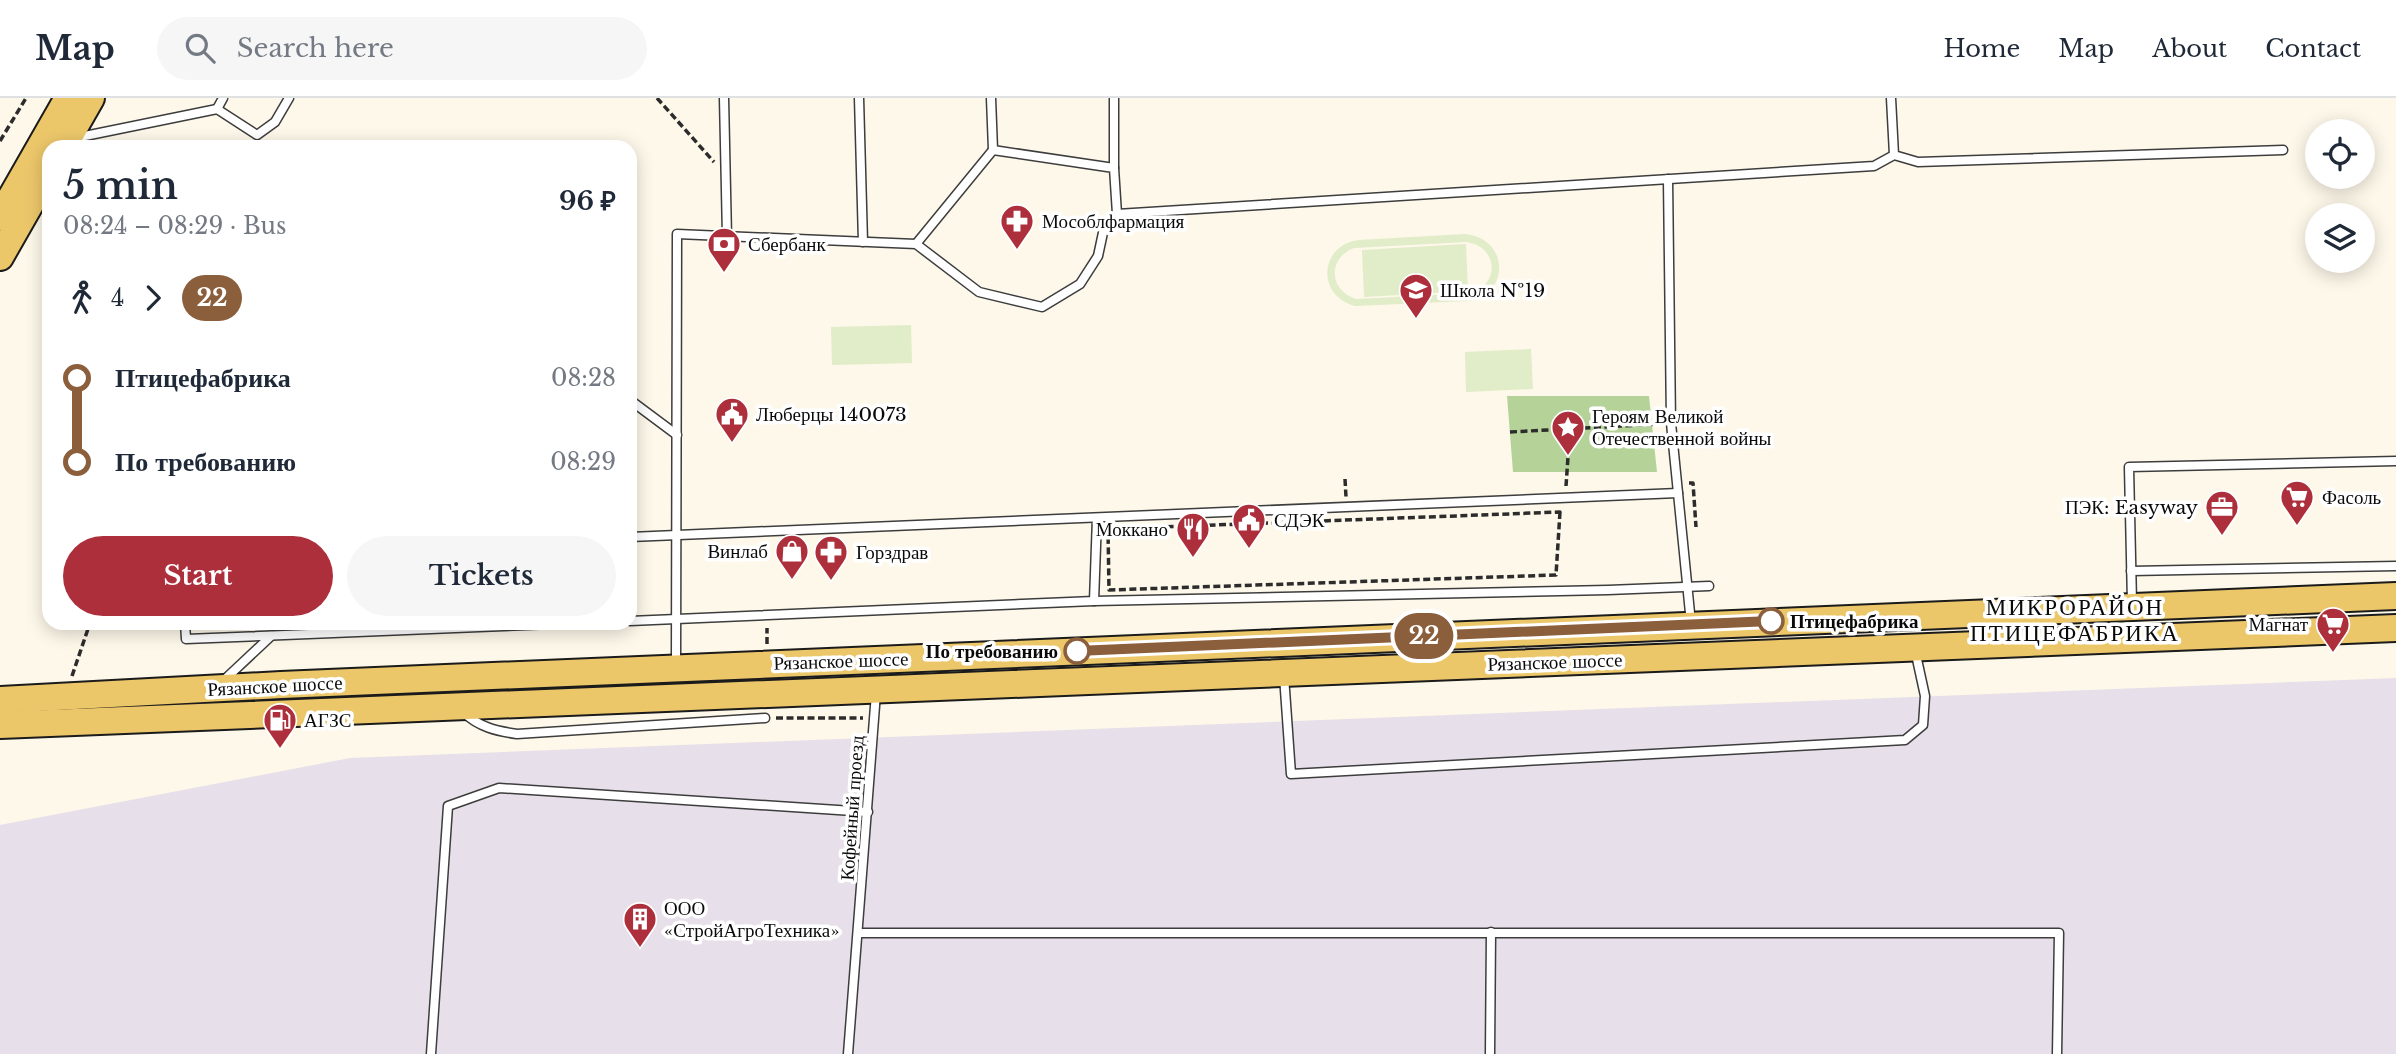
<!DOCTYPE html>
<meta charset="utf-8">
<style>
:root{--surface:#fff;--page:#f6f6f7;--text:#1f2937;--muted:#747a83;--line:#e0e1e3;--accent:#ad2f3b}
body{margin:0;font-family:"Libre Baskerville",serif;background:var(--page);color:var(--text);height:100vh;display:flex;flex-direction:column;font-size:26px;white-space:nowrap}
*{box-sizing:border-box;margin:0}
p{font-size:23px;color:var(--muted)}
.icon{flex:none;width:38px;height:38px;fill:none;stroke:currentColor;stroke-width:2;stroke-linecap:round;stroke-linejoin:round}
.map{position:relative;flex:1;overflow:hidden}
.details{position:absolute;left:42px;top:42px;width:595px;height:490px;display:flex;flex-direction:column;background:var(--surface);border-radius:21px;box-shadow:0 4px 18px #0003}
.details>*{flex:none}
.badge{padding:0 14px;border-radius:23px;font-size:24px;line-height:46px}
.tools{position:absolute;left:2305px;top:21px;display:grid;gap:14px}
.tools a{display:grid;place-items:center;width:70px;height:70px;border-radius:50%;background:var(--surface);box-shadow:0 4px 18px #0003;font-size:35px}
.map>.badge{position:absolute;translate:-50% -50%;box-shadow:0 0 0 4px #fff}
.legs{display:flex;align-items:center;gap:10px;height:77px;padding:0 21px;font-size:23px}
.legs p{margin-inline-start:auto}
.head{display:flex;align-items:center;justify-content:space-between;height:119px;padding:0 21px}
h1{font-size:38px;font-weight:600;line-height:52px}
.button{display:flex;gap:14px;margin-top:auto;padding:14px 21px}
.button a{flex:1;height:80px;border-radius:42px;background:var(--accent);color:#fff;font-size:28px;font-weight:600;line-height:80px;text-align:center}
.button a+a{background:var(--page);color:var(--text)}
ul{padding:0 21px;list-style:none}
li{display:flex;align-items:center;gap:24px;height:84px;font-size:26px}
li i{display:grid;place-items:center;width:10px;height:100%;margin:0 9px;background:currentColor}
li i::after{content:'';width:18px;height:18px;margin:-9px;border:5px solid;border-radius:50%;background:var(--surface)}
li p{margin-inline-start:auto}
li:first-child i{background:linear-gradient(#0000 50%,currentColor 0)}
li:last-child i{background:linear-gradient(currentColor 50%,#0000 0)}
header{display:flex;align-items:center;gap:42px;box-sizing:border-box;height:98px;padding:0 35px;background:var(--surface);border-bottom:2px solid var(--line)}
header strong{font-size:33px}
nav{display:flex;gap:38px;margin-inline-start:auto;font-size:24px}
.search{width:490px;height:63px;background:var(--page);display:flex;align-items:center;gap:18px;box-sizing:border-box;padding:0 24px;border-radius:38px;color:var(--muted);font-size:26px}
.map>svg:first-child{display:block}
.industrial{fill:#e7dfe9}
.forest{fill:#b5d398}
.pitch{fill:#e1ecc8;fill-rule:evenodd}
.lines{fill:none;stroke-linecap:round;stroke-linejoin:round}
.lane-casing{stroke:#3d3d3d;stroke-width:11}
.primary-casing{stroke:#1b1b1b;stroke-width:30}
.path{stroke:#2c2c2c;stroke-width:3.5;stroke-dasharray:7 3.5;stroke-linecap:butt}
.lane{stroke:#fff;stroke-width:8}
.primary{stroke:#ecc76a;stroke-width:26}
.line-1-casing{stroke:#fff;stroke-width:16}
.line-1{stroke:#8b5e3c;stroke-width:10}
.stop-1-dot{fill:#fff;stroke:#8b5e3c;stroke-width:3.5}
.labels{text-anchor:middle;dominant-baseline:central;stroke-width:7;stroke-linejoin:round;paint-order:stroke}
.poi-label{font-size:19px;fill:#0a0a0a;stroke:#fff;text-anchor:start}
.stop-label{font-size:19px;font-weight:bold;fill:#0a0a0a;stroke:#fff;text-anchor:start}
.street-label{font-size:19px;fill:#0a0a0a;stroke:#fff}
.quarter-label{font-size:23px;letter-spacing:2px;fill:#0a0a0a;stroke:#fff}
</style>
<header>
<strong>Map</strong>
<div class="search"><svg class="icon" aria-label="search" viewBox="0 0 24 24"><circle cx="10" cy="10" r="6"/><path d="M15 15l6 6"/></svg>Search here</div>
<nav><a>Home</a><a>Map</a><a>About</a><a>Contact</a></nav>
</header>
<div class="map">
<svg width="2396" height="956" viewBox="0 0 2396 956">
<rect width="100%" height="100%" fill="#fdf8e9"/>
<!-- industrial -->
<polygon class="industrial" points="2396,580 2396,956 0,956 0,727 350,660"/>
<!-- forest -->
<polygon class="forest" points="1507,298 1649,298 1657,374 1513,374"/>
<!-- pitch -->
<g class="pitch">
<path d="M1465,136C1509,140 1511,196 1468,203L1355,208C1316,198 1319,147 1359,142ZM1465,144C1496,146 1502,184 1472,195L1356,201C1329,193 1327,160 1354,150Z"/>
<polygon points="1466,146 1468,193 1364,199 1362,152"/>
<polygon points="911,227 912,265 832,267 831,229"/>
<polygon points="1531,251 1533,291 1466,294 1465,254"/>
</g>
<g class="lines">
<defs>
<g id="lane">
<polyline points="724,0 727,139"/>
<polyline points="859,0 863,144"/>
<polyline points="991,0 993,52"/>
<polyline points="1114,0 1114,70"/>
<polyline points="1891,0 1894,57 1918,64 2283,52"/>
<polyline points="217,11 223,0"/>
<polyline points="75,40 217,11 257,37 275,24 289,0"/>
<polyline points="1668,81 1671,325 1691,525"/>
<polyline points="916,146 993,52 1114,70 1117,116"/>
<polyline points="630,302 677,337"/>
<polyline points="630,439 1678,395"/>
<polyline points="2131,473 2396,468"/>
<polyline points="1094,503 1608,492 1709,488"/>
<polyline points="2132,505 2129,369 2396,363"/>
<polyline points="630,523 1094,503 1097,420"/>
<polyline points="185,525 186,541 577,525"/>
<polyline points="676,567 677,136 916,146 979,194 1042,209 1080,186 1098,158 1104,130 1117,116 1874,68 1894,57"/>
<polyline points="1284,578 1291,676 1905,642 1923,627 1925,598 1915,552"/>
<polyline points="222,584 271,538"/>
<path d="M463,614C479,629 496,633 517,636L765,620"/>
<polyline points="858,835 2059,835 2057,956"/>
<polyline points="431,956 448,708 499,690 868,714"/>
<polyline points="848,956 876,595"/>
<polyline points="1490,956 1491,834"/>
</g>
<g id="primary">
<polyline points="63,49 91,0"/>
<polyline points="0,119 68,0"/>
<polyline points="0,159 49,73"/>
<polyline points="0,602 281,587 2396,498"/>
<polyline points="0,627 2396,530"/>
</g>
</defs>
<!-- lane casing -->
<use href="#lane" class="lane-casing"/>
<!-- primary casing -->
<use href="#primary" class="primary-casing"/>
<!-- path -->
<g class="path">
<polyline points="657,0 714,64"/>
<polyline points="0,43 26,0"/>
<polyline points="1510,334 1659,326"/>
<polyline points="1345,381 1346,399"/>
<polyline points="1689,385 1693,385 1696,429"/>
<polyline points="1566,388 1568,359"/>
<polygon points="1560,414 1556,477 1109,492 1108,431"/>
<polyline points="767,546 767,530"/>
<polyline points="72,578 90,525"/>
<polyline points="776,620 863,620"/>
</g>
<!-- lane -->
<use href="#lane" class="lane"/>
<!-- primary -->
<use href="#primary" class="primary"/>
</g>
<g class="lines">
<defs>
<polyline id="line-1" points="1077,553 1771,523"/>
</defs>
<!-- line-1 casing -->
<use href="#line-1" class="line-1-casing"/>
<!-- line-1 -->
<use href="#line-1" class="line-1"/>
</g>
<!-- icons -->
<defs>
<symbol id="pharmacy-pin" viewBox="-11 -11 22 30"><path d="M0 17L-7.5 6A9.5 9.5 0 1 1 7.5 6Z" fill="#ad2f3b" stroke="#fff"/><path d="M-2-6h4v4h4v4h-4v4h-4v-4h-4v-4h4Z" fill="#fff"/></symbol>
<symbol id="bank-pin" viewBox="-11 -11 22 30"><path d="M0 17L-7.5 6A9.5 9.5 0 1 1 7.5 6Z" fill="#ad2f3b" stroke="#fff"/><path d="M-6-4H6V4H-6ZM0-2.3a2.3 2.3 0 1 0 0 4.6a2.3 2.3 0 1 0 0-4.6Z" fill="#fff"/></symbol>
<symbol id="school-pin" viewBox="-11 -11 22 30"><path d="M0 17L-7.5 6A9.5 9.5 0 1 1 7.5 6Z" fill="#ad2f3b" stroke="#fff"/><path d="M0-5L7-2L0 1L-7-2ZM-4 1L0 2.5L4 1V4Q0 6-4 4Z" fill="#fff"/></symbol>
<symbol id="civic-pin" viewBox="-11 -11 22 30"><path d="M0 17L-7.5 6A9.5 9.5 0 1 1 7.5 6Z" fill="#ad2f3b" stroke="#fff"/><path d="M-.6-6.5H3V-4.5H.6V-3L4-1V1h2V6H-6V1h2V-1L-.6-3ZM-1.2 2.5V6h2.4V2.5Z" fill="#fff"/></symbol>
<symbol id="sight-pin" viewBox="-11 -11 22 30"><path d="M0 17L-7.5 6A9.5 9.5 0 1 1 7.5 6Z" fill="#ad2f3b" stroke="#fff"/><path d="M0-6L1.8-2.2L6-1.7L2.9 1.2L3.7 5.4L0 3.3L-3.7 5.4L-2.9 1.2L-6-1.7L-1.8-2.2Z" fill="#fff"/></symbol>
<symbol id="supermarket-pin" viewBox="-11 -11 22 30"><path d="M0 17L-7.5 6A9.5 9.5 0 1 1 7.5 6Z" fill="#ad2f3b" stroke="#fff"/><path d="M-6-5.5h2.5l.6 2H6L4.5 2H-2.5L-4.4-4H-6ZM-1.5 3.2a1.3 1.3 0 1 0 .1 0ZM3 3.2a1.3 1.3 0 1 0 .1 0Z" fill="#fff"/></symbol>
<symbol id="office-pin" viewBox="-11 -11 22 30"><path d="M0 17L-7.5 6A9.5 9.5 0 1 1 7.5 6Z" fill="#ad2f3b" stroke="#fff"/><path d="M-6-3h4V-5.5h4V-3h4V5H-6ZM-1-4.5V-3h2v-1.5ZM-6 0V1H6V0Z" fill="#fff"/></symbol>
<symbol id="restaurant-pin" viewBox="-11 -11 22 30"><path d="M0 17L-7.5 6A9.5 9.5 0 1 1 7.5 6Z" fill="#ad2f3b" stroke="#fff"/><path d="M-5-6h1v4h1v-4h1v4h1v-4h1v5L-1.5 .5V6h-2V.5L-5-1ZM5-6V6H3V1.5H1.5Q1.5-4 5-6Z" fill="#fff"/></symbol>
<symbol id="shop-pin" viewBox="-11 -11 22 30"><path d="M0 17L-7.5 6A9.5 9.5 0 1 1 7.5 6Z" fill="#ad2f3b" stroke="#fff"/><path d="M-5-2.5h2.3a2.7 3.5 0 0 1 5.4 0H5L5.5 6h-11ZM-1.5-2.5h3a1.5 2.3 0 0 0-3 0Z" fill="#fff"/></symbol>
<symbol id="fuel-pin" viewBox="-11 -11 22 30"><path d="M0 17L-7.5 6A9.5 9.5 0 1 1 7.5 6Z" fill="#ad2f3b" stroke="#fff"/><path d="M-5.5-6h7V0h2V4h1.3V-2.5L3-4.5l.8-.8L6-3V5H2.5V1h-1V6h-7ZM-4.2-4.7v3.2H.2V-4.7Z" fill="#fff"/></symbol>
<symbol id="building-pin" viewBox="-11 -11 22 30"><path d="M0 17L-7.5 6A9.5 9.5 0 1 1 7.5 6Z" fill="#ad2f3b" stroke="#fff"/><path d="M-4-6H4V6H1V3H-1V6H-4ZM-2.5-4.3h1.7v1.8h-1.7ZM.8-4.3h1.7v1.8H.8ZM-2.5-1h1.7V.8h-1.7ZM.8-1h1.7V.8H.8Z" fill="#fff"/></symbol>
</defs>
<g fill-rule="evenodd">
<use href="#pharmacy-pin" x="998" y="104" width="38" height="52"/>
<use href="#bank-pin" x="705" y="127" width="38" height="52"/>
<use href="#school-pin" x="1397" y="173" width="38" height="52"/>
<use href="#civic-pin" x="713" y="297" width="38" height="52"/>
<use href="#sight-pin" x="1549" y="310" width="38" height="52"/>
<use href="#supermarket-pin" x="2278" y="380" width="38" height="52"/>
<use href="#office-pin" x="2203" y="390" width="38" height="52"/>
<use href="#civic-pin" x="1230" y="403" width="38" height="52"/>
<use href="#restaurant-pin" x="1174" y="412" width="38" height="52"/>
<use href="#shop-pin" x="773" y="434" width="38" height="52"/>
<use href="#pharmacy-pin" x="812" y="435" width="38" height="52"/>
<use href="#supermarket-pin" x="2314" y="507" width="38" height="52"/>
<use href="#fuel-pin" x="261" y="603" width="38" height="52"/>
<use href="#building-pin" x="621" y="802" width="38" height="52"/>
</g>
<!-- markers -->
<g class="stop-1-dot">
<circle cx="1771" cy="523" r="12"/>
<circle cx="1077" cy="553" r="12"/>
</g>
<g class="labels">
<!-- poi labels -->
<g class="poi-label">
<text x="1042" y="123">Мособлфармация</text>
<text x="748" y="146">Сбербанк</text>
<text x="1440" y="192">Школа №19</text>
<text x="756" y="316">Люберцы 140073</text>
<text x="1592" y="318">Героям Великой<tspan x="1592" dy="22">Отечественной войны</tspan></text>
<text x="2322" y="399">Фасоль</text>
<text x="2198" y="409" text-anchor="end">ПЭК: Easyway</text>
<text x="1274" y="422">СДЭК</text>
<text x="1168" y="431" text-anchor="end">Моккано</text>
<text x="768" y="453" text-anchor="end">Винлаб</text>
<text x="856" y="454">Горздрав</text>
<text x="2308" y="526" text-anchor="end">Магнат</text>
<text x="304" y="622">АГЗС</text>
<text x="664" y="810">ООО<tspan x="664" dy="22">«СтройАгроТехника»</tspan></text>
</g>
<!-- stop labels -->
<g class="stop-label">
<text x="1790" y="523">Птицефабрика</text>
<text x="1058" y="553" text-anchor="end">По требованию</text>
</g>
<!-- street labels -->
<g class="street-label">
<text transform="translate(841 563) rotate(-2)">Рязанское шоссе</text>
<text transform="translate(1555 564) rotate(-2)">Рязанское шоссе</text>
<text transform="translate(275 588) rotate(-3)">Рязанское шоссе</text>
<text transform="translate(852 710) rotate(-86)">Кофейный проезд</text>
</g>
<!-- quarter labels -->
<g class="quarter-label">
<text x="2075" y="509">МИКРОРАЙОН<tspan x="2075" dy="26">ПТИЦЕФАБРИКА</tspan></text>
</g>
</g>
</svg>
<div class="tools">
<a><svg class="icon" aria-label="locate" viewBox="0 0 24 24"><circle cx="12" cy="12" r="6"/><path d="M12 2v4M12 18v4M2 12h4M18 12h4"/></svg></a>
<a><svg class="icon" aria-label="layers" viewBox="0 0 24 24"><path d="M12 4l9 5-9 5-9-5zM3 14l9 5 9-5"/></svg></a>
</div>
<b class="badge" style="left:1424px;top:538px;background:#8b5e3c;color:#fff">22</b>
<section class="details">
<div class="head"><div><h1>5 min</h1><p>08:24 – 08:29 · Bus</p></div><b>96 ₽</b></div>
<div class="legs"><svg class="icon" aria-label="walk" viewBox="0 0 24 24"><circle cx="13" cy="4" r="2"/><path d="M13 8l-2 6 4 7M11 14l-3 7M7 12l3-4h3l4 4"/></svg>4<svg class="icon" aria-label="forward" viewBox="0 0 24 24"><path d="M9 5l7 7-7 7"/></svg><b class="badge" style="background:#8b5e3c;color:#fff">22</b></div>
<ul>
<li><i style="color:#8b5e3c"></i><b>Птицефабрика</b><p>08:28</p></li>
<li><i style="color:#8b5e3c"></i><b>По требованию</b><p>08:29</p></li>
</ul>
<div class="button"><a>Start</a><a>Tickets</a></div>
</section>
</div>
